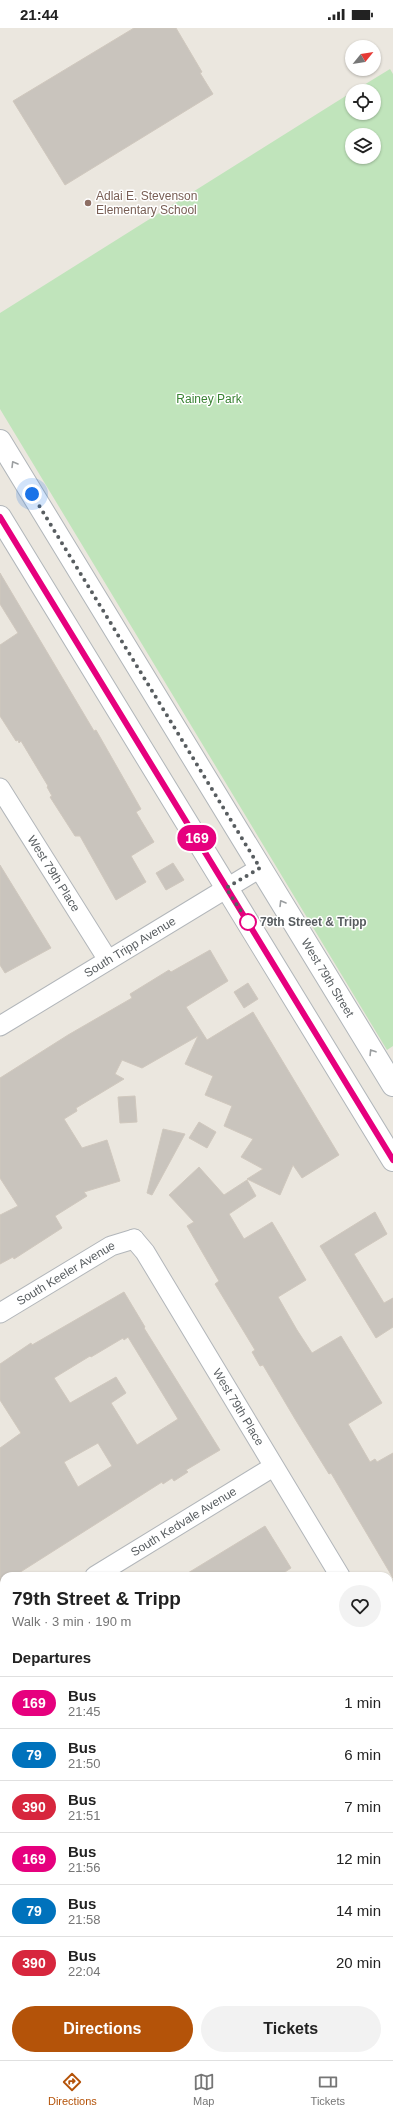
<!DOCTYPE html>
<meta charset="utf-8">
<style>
:root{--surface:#fff;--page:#f2f2f2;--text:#222;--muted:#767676;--line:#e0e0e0;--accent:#b45309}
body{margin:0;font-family:Arial,sans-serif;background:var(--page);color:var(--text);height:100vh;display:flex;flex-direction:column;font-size:15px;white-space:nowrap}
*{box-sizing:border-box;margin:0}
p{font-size:13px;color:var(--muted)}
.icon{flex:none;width:22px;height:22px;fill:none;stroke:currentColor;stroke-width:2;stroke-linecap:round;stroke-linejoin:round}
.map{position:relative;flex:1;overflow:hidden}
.details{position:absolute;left:0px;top:1544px;width:393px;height:488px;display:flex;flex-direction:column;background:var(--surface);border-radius:12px 12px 0 0;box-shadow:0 1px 3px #0004}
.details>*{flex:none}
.badge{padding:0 8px;border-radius:13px;font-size:14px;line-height:26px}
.needle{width:26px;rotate:60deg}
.buttons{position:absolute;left:345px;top:12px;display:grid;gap:8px}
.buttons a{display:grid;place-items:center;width:36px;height:36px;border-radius:50%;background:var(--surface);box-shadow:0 1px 3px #0004;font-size:20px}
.you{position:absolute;width:20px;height:20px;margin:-10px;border:3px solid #fff;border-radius:50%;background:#1a73e8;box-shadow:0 0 0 6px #1a73e833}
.map>.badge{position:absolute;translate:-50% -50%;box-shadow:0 0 0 2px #fff}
h2{padding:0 12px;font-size:15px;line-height:36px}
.round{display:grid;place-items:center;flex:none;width:42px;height:42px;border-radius:21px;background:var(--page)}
.summary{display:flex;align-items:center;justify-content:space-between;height:68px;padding:0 12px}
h1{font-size:19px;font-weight:700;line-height:30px}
.cta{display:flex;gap:8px;margin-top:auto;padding:8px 12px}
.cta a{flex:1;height:46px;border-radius:24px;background:var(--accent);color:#fff;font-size:16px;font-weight:700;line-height:46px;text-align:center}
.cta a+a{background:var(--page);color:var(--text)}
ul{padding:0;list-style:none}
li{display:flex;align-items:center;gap:12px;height:52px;padding:0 12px;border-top:1px solid var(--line)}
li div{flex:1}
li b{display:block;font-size:15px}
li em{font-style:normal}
li .badge{min-width:44px;font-weight:700;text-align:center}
.status{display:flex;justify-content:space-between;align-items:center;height:28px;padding:0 20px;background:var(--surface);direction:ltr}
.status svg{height:11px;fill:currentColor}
.menu{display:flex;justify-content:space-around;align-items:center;height:56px;border-top:1px solid var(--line);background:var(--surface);font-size:11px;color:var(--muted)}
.menu a{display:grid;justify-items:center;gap:2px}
.menu .selected{color:var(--accent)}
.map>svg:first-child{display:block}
.green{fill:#c0e4bb;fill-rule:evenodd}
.building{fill:#c9c4bd;stroke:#d0c8be;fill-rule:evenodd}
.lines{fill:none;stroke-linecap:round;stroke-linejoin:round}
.minor-casing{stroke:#b2b6ba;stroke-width:21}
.secondary-casing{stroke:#b1b6ba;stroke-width:24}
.minor{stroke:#fff;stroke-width:19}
.secondary{stroke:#fff;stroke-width:22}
.oneway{stroke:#9b9ea0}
.line-casing{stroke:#fff;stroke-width:9}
.line{stroke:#e6007e;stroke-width:6}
.walk{stroke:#585d60;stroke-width:4;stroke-dasharray:0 7.2}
.education-dot{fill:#8d6e63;stroke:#fff;stroke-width:1.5}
.stop-dot{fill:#fff;stroke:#e6007e;stroke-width:2}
.labels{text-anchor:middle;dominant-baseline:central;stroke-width:3;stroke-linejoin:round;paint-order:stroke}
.education-label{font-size:12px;fill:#785e54;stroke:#fff;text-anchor:start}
.park-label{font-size:12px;fill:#3a8334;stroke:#fff}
.street-label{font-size:12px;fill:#585d60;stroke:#fff}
.stop-label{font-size:12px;font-weight:bold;fill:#585d60;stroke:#fff;text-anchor:start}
</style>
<div class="status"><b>21:44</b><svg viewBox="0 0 49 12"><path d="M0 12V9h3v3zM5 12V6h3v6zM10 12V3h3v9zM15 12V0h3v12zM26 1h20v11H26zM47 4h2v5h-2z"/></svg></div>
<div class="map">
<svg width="393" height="2032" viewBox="0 0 393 2032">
<rect width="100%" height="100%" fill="#ebe7df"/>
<!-- green -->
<path class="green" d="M390,41L393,46V1018L387,1022L0,381V285L352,64V85H374V63H354ZM352,107H374V129H352Z"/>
<!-- building -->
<g class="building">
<polygon points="134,0 176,0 202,44 200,45 213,66 65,157 13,73"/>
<polygon points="0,545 94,703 96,702 141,781 136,784 154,814 131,828 146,854 116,872 80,808 75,808 50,769 52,768 47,759 48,758 21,713 19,715 18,712 16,713 0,688 0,617 18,605 0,576"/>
<polygon points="173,835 184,852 166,862 156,845"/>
<polygon points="0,837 51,920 5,945 0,937"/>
<polygon points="210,922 228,953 186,979 207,1012 253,984 339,1127 302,1150 293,1137 280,1167 247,1151 263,1141 241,1129 253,1111 224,1098 232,1078 205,1067 213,1048 185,1036 198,1008 142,1040 122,1032 115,1046 124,1051 76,1080 77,1083 64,1091 82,1120 107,1112 120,1153 84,1164 87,1168 55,1188 62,1200 14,1231 13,1229 0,1236 0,1187 18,1178 0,1150 0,1050 68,1007 132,970 130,966 169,942 171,944"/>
<polygon points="248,955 258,971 244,980 234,964"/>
<polygon points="135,1068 137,1094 120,1095 118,1069"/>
<polygon points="199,1094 216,1104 207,1120 189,1110"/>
<polygon points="163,1101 185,1106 152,1167 147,1165"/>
<polygon points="199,1139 224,1167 247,1152 256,1168 229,1186 244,1211 272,1194 281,1209 306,1252 278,1269 297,1302 312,1325 341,1308 382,1375 348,1396 370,1434 375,1431 377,1434 393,1425 393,1550 331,1445 329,1446 295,1391 263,1337 260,1338 252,1324 255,1322 215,1256 219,1253 187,1198 194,1194 169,1167"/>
<polygon points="375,1184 387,1206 354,1226 384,1275 393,1270 393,1299 376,1310 320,1218"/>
<path d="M124,1264L145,1299L144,1300L220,1422L186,1442L188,1444L174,1453L172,1450L163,1456L162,1454L22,1543L12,1548H4V1553L0,1555V1420L21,1405L0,1372V1336L31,1315L32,1317ZM128,1309L178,1391L137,1417L111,1375L126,1365L116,1349L70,1375L54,1350L90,1328L91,1329L123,1310L124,1312ZM98,1415L112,1438L78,1459L64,1434Z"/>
<polygon points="265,1498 291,1540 279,1548 183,1548"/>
</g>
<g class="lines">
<defs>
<g id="minor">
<path id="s1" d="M0,760L108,932"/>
<path id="s2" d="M0,998L260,840"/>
<path id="s3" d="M134,1211L145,1224L340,1548"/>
<path id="s4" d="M0,1285L111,1218L134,1211"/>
<path id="s5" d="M95,1548L273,1439"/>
<polyline points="0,1606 4,1603"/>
<polyline points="389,1628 393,1635"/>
<polyline points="389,1688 393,1685"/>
<polyline points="0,1927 4,1924"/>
<polyline points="389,1996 393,1994"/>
<polyline points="288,2028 291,2032"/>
<polyline points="330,2032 336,2028"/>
</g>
<g id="secondary">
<path id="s6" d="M0,413L393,1057"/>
<polyline points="0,489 393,1132"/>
</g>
</defs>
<!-- minor casing -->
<use href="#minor" class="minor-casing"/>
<!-- secondary casing -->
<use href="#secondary" class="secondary-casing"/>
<!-- minor -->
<use href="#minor" class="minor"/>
<!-- secondary -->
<use href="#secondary" class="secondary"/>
</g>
<!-- one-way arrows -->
<defs><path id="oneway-chevron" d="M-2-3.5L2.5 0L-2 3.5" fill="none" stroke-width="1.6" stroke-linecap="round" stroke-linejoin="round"/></defs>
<g class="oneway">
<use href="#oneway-chevron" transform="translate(14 436) rotate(-121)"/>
<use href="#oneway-chevron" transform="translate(282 875) rotate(-121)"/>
<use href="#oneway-chevron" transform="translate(372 1024) rotate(-122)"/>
</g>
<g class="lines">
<defs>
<polyline id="line" points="0,489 393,1132"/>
</defs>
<!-- line casing -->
<use href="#line" class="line-casing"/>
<!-- line -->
<use href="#line" class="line"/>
<!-- walk -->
<polyline class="walk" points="32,466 260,840 226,860 248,894"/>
</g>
<!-- markers -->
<circle class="education-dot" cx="88" cy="175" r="4"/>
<circle class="stop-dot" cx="248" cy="894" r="8"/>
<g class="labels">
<!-- education labels -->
<g class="education-label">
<text x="96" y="168">Adlai E. Stevenson<tspan x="96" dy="14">Elementary School</tspan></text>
</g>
<!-- park labels -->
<g class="park-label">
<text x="209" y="371">Rainey Park</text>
</g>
<!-- street labels -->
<g class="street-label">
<text stroke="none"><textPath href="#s1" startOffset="101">West 79th Place</textPath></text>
<text stroke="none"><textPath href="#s2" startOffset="152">South Tripp Avenue</textPath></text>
<text stroke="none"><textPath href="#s6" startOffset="629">West 79th Street</textPath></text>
<text stroke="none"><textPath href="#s4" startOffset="77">South Keeler Avenue</textPath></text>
<text stroke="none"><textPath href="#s3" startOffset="198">West 79th Place</textPath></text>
<text stroke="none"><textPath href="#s5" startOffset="104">South Kedvale Avenue</textPath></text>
</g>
<!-- stop labels -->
<g class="stop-label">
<text x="260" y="894">79th Street &amp; Tripp</text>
</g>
</g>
</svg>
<div class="buttons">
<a><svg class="needle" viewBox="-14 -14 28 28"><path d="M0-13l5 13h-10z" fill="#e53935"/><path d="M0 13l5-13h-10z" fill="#767676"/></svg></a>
<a><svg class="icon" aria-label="locate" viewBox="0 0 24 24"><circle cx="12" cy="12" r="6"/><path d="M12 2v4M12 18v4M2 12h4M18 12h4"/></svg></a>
<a><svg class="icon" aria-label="layers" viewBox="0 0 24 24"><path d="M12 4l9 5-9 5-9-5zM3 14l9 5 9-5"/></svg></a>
</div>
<div class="you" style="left:32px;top:466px"></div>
<b class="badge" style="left:197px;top:810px;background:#e6007e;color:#fff">169</b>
<section class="details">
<div class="summary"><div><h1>79th Street &amp; Tripp</h1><p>Walk · 3 min · 190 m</p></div><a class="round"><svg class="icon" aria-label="heart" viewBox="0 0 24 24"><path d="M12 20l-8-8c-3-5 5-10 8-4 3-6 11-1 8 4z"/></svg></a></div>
<h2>Departures</h2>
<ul>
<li><span class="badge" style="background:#e6007e;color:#fff">169</span><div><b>Bus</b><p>21:45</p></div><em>1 min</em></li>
<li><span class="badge" style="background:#0072bc;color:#fff">79</span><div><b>Bus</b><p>21:50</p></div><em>6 min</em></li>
<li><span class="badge" style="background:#d7263d;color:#fff">390</span><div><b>Bus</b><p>21:51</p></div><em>7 min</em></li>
<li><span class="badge" style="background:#e6007e;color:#fff">169</span><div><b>Bus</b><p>21:56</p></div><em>12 min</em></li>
<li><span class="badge" style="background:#0072bc;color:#fff">79</span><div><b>Bus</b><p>21:58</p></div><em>14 min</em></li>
<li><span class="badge" style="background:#d7263d;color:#fff">390</span><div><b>Bus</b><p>22:04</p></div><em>20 min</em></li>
</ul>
<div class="cta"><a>Directions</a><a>Tickets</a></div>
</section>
</div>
<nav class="menu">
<a class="selected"><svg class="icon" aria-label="directions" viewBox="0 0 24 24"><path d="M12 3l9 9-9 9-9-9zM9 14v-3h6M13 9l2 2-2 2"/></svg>Directions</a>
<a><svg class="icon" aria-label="map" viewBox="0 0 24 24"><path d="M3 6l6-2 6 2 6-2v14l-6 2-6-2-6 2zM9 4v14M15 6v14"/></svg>Map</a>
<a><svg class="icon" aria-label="tickets" viewBox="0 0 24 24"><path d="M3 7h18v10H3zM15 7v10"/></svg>Tickets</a>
</nav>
